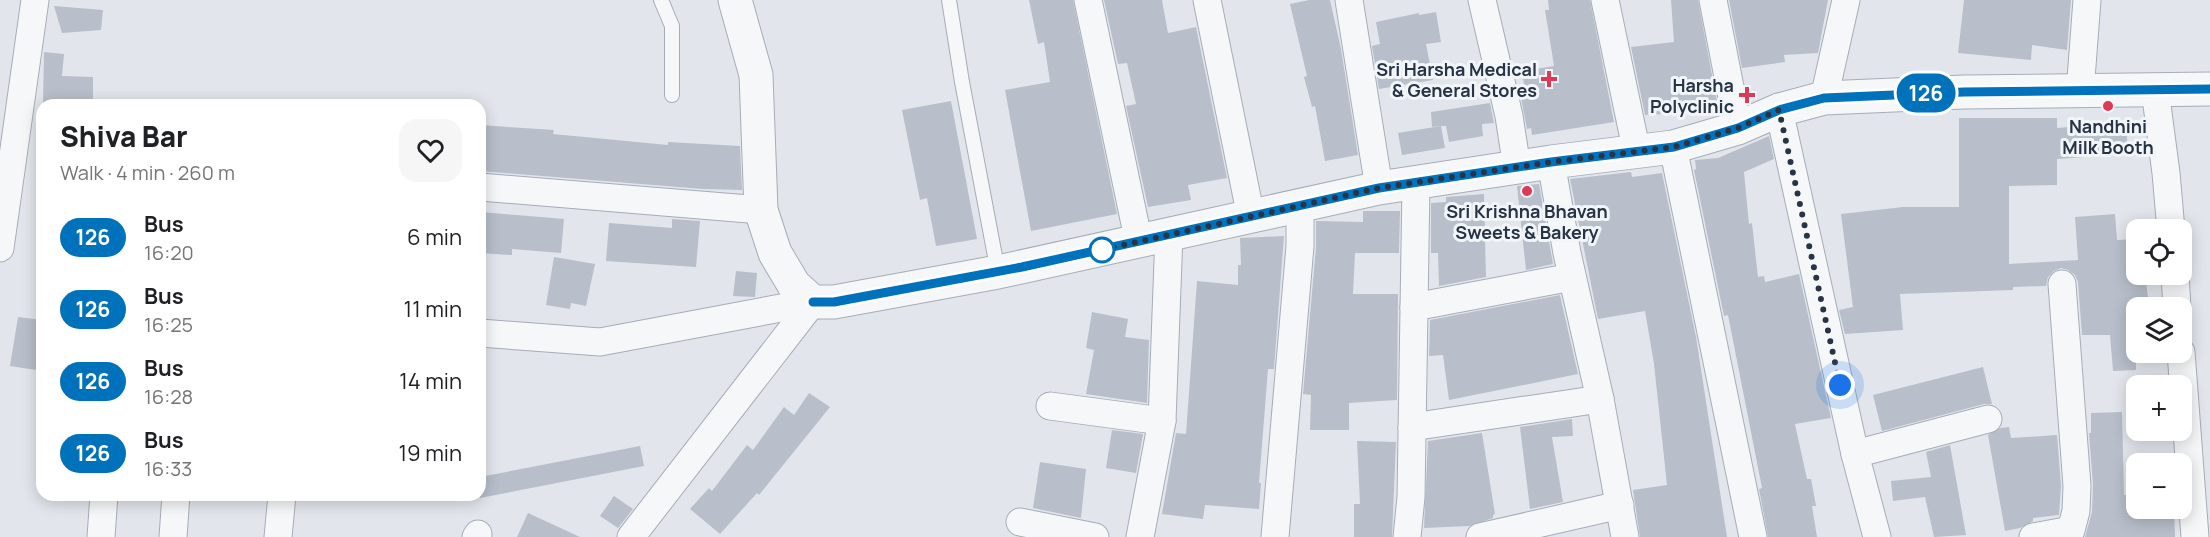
<!DOCTYPE html>
<meta charset="utf-8">
<style>
:root{--surface:#fff;--page:#f6f6f6;--text:#202124;--muted:#757577}
body{margin:0;font-family:Manrope,sans-serif;background:var(--page);color:var(--text);height:100vh;display:flex;flex-direction:column;font-size:22px;white-space:nowrap}
*{box-sizing:border-box;margin:0}
p{font-size:20px;color:var(--muted)}
.icon{flex:none;width:33px;height:33px;fill:none;stroke:currentColor;stroke-width:2;stroke-linecap:round;stroke-linejoin:round}
.map{position:relative;flex:1;overflow:hidden}
.side{position:absolute;left:36px;top:99px;width:450px;height:402px;display:flex;flex-direction:column;background:var(--surface);border-radius:18px;box-shadow:0 3px 15px #0003}
.side>*{flex:none}
.badge{padding:0 12px;border-radius:20px;font-size:21px;line-height:39px}
.tools{position:absolute;left:2126px;top:219px;display:grid;gap:12px}
.tools a{display:grid;place-items:center;width:66px;height:66px;border-radius:12px;background:var(--surface);box-shadow:0 3px 15px #0003;font-size:30px}
.you{position:absolute;width:30px;height:30px;margin:-15px;border:4px solid #fff;border-radius:50%;background:#1a73e8;box-shadow:0 0 0 9px #1a73e833}
.map>.badge{position:absolute;translate:-50% -50%;box-shadow:0 0 0 3px #fff}
.round{display:grid;place-items:center;flex:none;width:63px;height:63px;border-radius:18px;background:var(--page)}
.headline{display:flex;align-items:center;justify-content:space-between;height:102px;padding:0 24px}
h1{font-size:28px;font-weight:800;line-height:45px}
ul{padding:0;list-style:none}
li{display:flex;align-items:center;gap:18px;height:72px;padding:0 24px}
li div{flex:1}
li b{display:block;font-size:22px}
li em{font-style:normal}
li .badge{min-width:66px;font-weight:700;text-align:center}
.map>svg:first-child{display:block}
.building{fill:#b8bfca}
.lines{fill:none;stroke-linecap:round;stroke-linejoin:round}
.service-casing{stroke:#a6adb7;stroke-width:16}
.minor-casing{stroke:#a6adb7;stroke-width:29}
.tertiary-casing{stroke:#a6adb7;stroke-width:35}
.service{stroke:#f5f7f9;stroke-width:14}
.minor{stroke:#f5f7f9;stroke-width:27}
.tertiary{stroke:#f5f7f9;stroke-width:33}
.line-casing{stroke:#fff;stroke-width:14}
.line{stroke:#0072bc;stroke-width:9}
.walk{stroke:#283346;stroke-width:6;stroke-dasharray:0 10.8}
.poi-dot{fill:#dd3a55;stroke:#f2f5f9;stroke-width:2}
.stop-dot{fill:#fff;stroke:#0072bc;stroke-width:3}
.labels{text-anchor:middle;dominant-baseline:central;stroke-width:6;stroke-linejoin:round;paint-order:stroke}
.poi-label{font-size:18px;font-weight:bold;fill:#283346;stroke:#f2f5f9;text-anchor:end}
</style>
<div class="map">
<svg width="2210" height="537" viewBox="0 0 2210 537">
<rect width="100%" height="100%" fill="#e2e6ec"/>
<!-- building -->
<g class="building">
<polygon points="1029,0 1073,0 1117,214 1031,231 1005,90 1050,82 1044,42 1038,44"/>
<polygon points="1104,0 1162,0 1168,33 1196,27 1227,178 1188,185 1191,200 1148,207 1126,106 1136,104 1127,63 1118,64"/>
<polygon points="1309,0 1330,0 1341,49 1358,155 1325,161 1315,106 1312,107 1304,77 1307,76 1290,4"/>
<polygon points="1548,0 1590,0 1614,122 1532,135 1531,128 1527,129 1521,98 1526,97 1522,71 1554,66 1545,10 1549,10"/>
<polygon points="1671,0 1698,0 1717,102 1682,107 1682,113 1645,115 1631,47 1674,42"/>
<polygon points="1729,0 1828,0 1818,53 1784,55 1785,62 1742,68"/>
<polygon points="1964,0 2071,0 2067,50 2032,45 2031,60 1958,53"/>
<polygon points="54,6 103,10 101,30 62,33"/>
<polygon points="1436,12 1441,42 1426,44 1433,80 1379,89 1372,46 1380,44 1376,22 1419,13 1419,15"/>
<polygon points="44,52 64,54 62,76 93,77 93,102 60,102 60,105 43,105"/>
<polygon points="951,101 977,239 936,246 927,198 920,200 902,110"/>
<polygon points="1490,103 1494,123 1482,124 1483,136 1449,142 1446,126 1441,126 1445,148 1402,155 1398,133 1441,126 1432,127 1431,112"/>
<polygon points="1959,118 2057,118 2057,128 2126,122 2128,154 2057,159 2057,185 2009,186 2009,264 2078,260 2075,217 2115,214 2117,240 2136,239 2136,274 2145,274 2148,297 2136,298 2136,370 2113,371 2110,335 2082,335 2078,282 2075,275 2068,270 2061,268 2054,271 2048,277 2046,286 2013,287 2013,290 1900,294 1903,330 1845,334 1839,310 1853,307 1841,214 1903,207 1959,207"/>
<polygon points="480,125 554,130 553,134 668,145 668,142 740,146 742,190 703,189 480,171"/>
<polygon points="1769,136 1774,159 1744,172 1749,224 1752,223 1758,277 1764,276 1765,282 1799,274 1831,418 1795,424 1807,479 1811,479 1816,506 1812,506 1817,537 1768,537 1759,489 1762,488 1728,315 1724,316 1694,170 1696,169 1695,160 1718,158"/>
<polygon points="1631,172 1632,177 1662,173 1696,337 1727,537 1640,537 1633,490 1667,485 1654,364 1645,311 1598,319 1570,179"/>
<polygon points="1539,184 1553,264 1526,270 1517,186"/>
<polygon points="1484,194 1486,277 1439,286 1438,253 1431,253 1431,203 1446,202 1446,197"/>
<polygon points="1363,211 1400,211 1399,253 1355,253 1353,294 1398,294 1397,400 1349,403 1349,430 1310,430 1311,395 1303,394 1316,247 1316,221 1363,222"/>
<polygon points="480,212 564,219 561,253 512,249 512,255 480,253"/>
<polygon points="672,219 700,221 696,267 606,261 609,223 672,228"/>
<polygon points="1284,236 1274,369 1268,369 1259,483 1261,483 1259,509 1205,505 1203,519 1162,514 1176,433 1186,434 1197,281 1238,285 1238,265 1241,265 1240,238"/>
<polygon points="554,257 595,264 586,306 571,303 570,309 546,305"/>
<polygon points="736,271 757,273 755,297 733,296"/>
<polygon points="1560,295 1578,374 1449,400 1443,355 1429,356 1430,320"/>
<polygon points="1092,312 1128,319 1125,337 1149,340 1147,403 1086,394 1094,350 1086,348"/>
<polygon points="18,317 42,320 42,371 10,366"/>
<polygon points="1983,367 1992,404 1984,404 1882,431 1873,395"/>
<polygon points="809,393 830,407 759,495 757,493 720,534 690,509 709,488 712,491 747,445 753,450 784,407 794,415"/>
<polygon points="2122,412 2124,495 2136,494 2136,508 2174,508 2175,537 2085,537 2092,512 2093,485 2089,433 2091,433 2091,413"/>
<polygon points="1572,419 1573,436 1552,437 1563,502 1530,509 1520,427"/>
<polygon points="2009,427 2011,438 2057,435 2061,486 2059,515 2033,518 2033,521 2020,528 2005,531 1988,435 2000,428"/>
<polygon points="1112,430 1143,434 1136,473 1106,468"/>
<polygon points="1482,433 1495,514 1493,515 1493,518 1469,526 1424,528 1428,441"/>
<polygon points="1357,441 1396,442 1392,537 1354,537 1354,504 1360,504"/>
<polygon points="1950,445 1966,535 1934,537 1925,497 1893,501 1891,481 1931,477 1926,452"/>
<polygon points="640,446 644,466 480,498 480,477"/>
<polygon points="1040,462 1086,469 1081,518 1033,508"/>
<polygon points="614,496 633,509 618,528 600,516"/>
<polygon points="528,513 580,537 517,537"/>
</g>
<g class="lines">
<defs>
<g id="service">
<polyline points="661,0 672,26 672,95"/>
<polyline points="949,0 962,82 998,272"/>
</g>
<g id="minor">
<polyline points="1088,0 1139,243"/>
<polyline points="1207,0 1251,217"/>
<polyline points="1349,0 1379,188"/>
<polyline points="1482,0 1509,116 1517,168"/>
<polyline points="1605,0 1637,153"/>
<polyline points="1713,0 1738,128"/>
<polyline points="2155,90 2166,173 2171,230"/>
<polyline points="2080,92 2087,0"/>
<polyline points="1824,98 1846,0"/>
<polyline points="1779,110 1855,454 1877,537"/>
<polyline points="1673,147 1753,537"/>
<polyline points="1551,162 1567,253 1600,399 1625,537"/>
<polyline points="480,187 761,210"/>
<polyline points="0,248 35,0"/>
<polyline points="2175,274 2177,308"/>
<polyline points="1414,307 1572,277"/>
<polyline points="480,333 600,342 813,302"/>
<polyline points="2181,352 2195,537"/>
<polyline points="1050,406 1162,421"/>
<polyline points="1412,427 1600,399"/>
<polyline points="1855,454 1988,419"/>
<polyline points="1020,522 1095,537"/>
<polyline points="101,537 104,495"/>
<polyline points="173,537 176,495"/>
<polyline points="278,537 282,495"/>
<polyline points="476,537 478,534"/>
<polyline points="631,537 813,302"/>
<polyline points="1140,537 1162,421 1169,234"/>
<polyline points="1275,537 1300,246 1300,205"/>
<polyline points="1407,537 1411,497 1416,184"/>
<polyline points="1480,537 1620,505"/>
<polyline points="2033,537 2071,530 2076,511 2077,486 2062,284"/>
</g>
<polyline id="tertiary" points="735,0 756,75 761,210 775,253 794,285 813,302 834,302 998,272 1379,188 1551,162 1673,147 1738,128 1779,110 1824,98 1964,92 2210,89"/>
</defs>
<!-- service casing -->
<use href="#service" class="service-casing"/>
<!-- minor casing -->
<use href="#minor" class="minor-casing"/>
<!-- tertiary casing -->
<use href="#tertiary" class="tertiary-casing"/>
<!-- service -->
<use href="#service" class="service"/>
<!-- minor -->
<use href="#minor" class="minor"/>
<!-- tertiary -->
<use href="#tertiary" class="tertiary"/>
</g>
<g class="lines">
<defs>
<polyline id="line" points="813,302 834,302 1022,267 1379,188 1551,162 1674,147 1738,128 1779,110 1824,98 1964,92 2210,89"/>
</defs>
<!-- line casing -->
<use href="#line" class="line-casing"/>
<!-- line -->
<use href="#line" class="line"/>
<!-- walk -->
<polyline class="walk" points="1102,250 1092,252 1379,188 1551,162 1674,147 1738,128 1779,110 1840,385"/>
</g>
<!-- markers -->
<g class="poi-dot">
<path d="M1546 70h6v6h6v6h-6v6h-6v-6h-6v-6h6z"/>
<path d="M1744 86h6v6h6v6h-6v6h-6v-6h-6v-6h6z"/>
<circle cx="2108" cy="106" r="6"/>
<circle cx="1527" cy="191" r="6"/>
</g>
<circle class="stop-dot" cx="1102" cy="250" r="12"/>
<g class="labels">
<!-- poi labels -->
<g class="poi-label">
<text x="1537" y="69">Sri Harsha Medical<tspan x="1537" dy="21">&amp; General Stores</tspan></text>
<text x="1734" y="85">Harsha<tspan x="1734" dy="21">Polyclinic</tspan></text>
<text x="2108" y="126" text-anchor="middle">Nandhini<tspan x="2108" dy="21">Milk Booth</tspan></text>
<text x="1527" y="211" text-anchor="middle">Sri Krishna Bhavan<tspan x="1527" dy="21">Sweets &amp; Bakery</tspan></text>
</g>
</g>
</svg>
<div class="tools">
<a><svg class="icon" aria-label="locate" viewBox="0 0 24 24"><circle cx="12" cy="12" r="6"/><path d="M12 2v4M12 18v4M2 12h4M18 12h4"/></svg></a>
<a><svg class="icon" aria-label="layers" viewBox="0 0 24 24"><path d="M12 4l9 5-9 5-9-5zM3 14l9 5 9-5"/></svg></a>
<a>+</a>
<a>−</a>
</div>
<div class="you" style="left:1840px;top:385px"></div>
<b class="badge" style="left:1926px;top:93px;background:#0072bc;color:#fff">126</b>
<section class="side">
<div class="headline"><div><h1>Shiva Bar</h1><p>Walk · 4 min · 260 m</p></div><a class="round"><svg class="icon" aria-label="heart" viewBox="0 0 24 24"><path d="M12 20l-8-8c-3-5 5-10 8-4 3-6 11-1 8 4z"/></svg></a></div>
<ul>
<li><span class="badge" style="background:#0072bc;color:#fff">126</span><div><b>Bus</b><p>16:20</p></div><em>6 min</em></li>
<li><span class="badge" style="background:#0072bc;color:#fff">126</span><div><b>Bus</b><p>16:25</p></div><em>11 min</em></li>
<li><span class="badge" style="background:#0072bc;color:#fff">126</span><div><b>Bus</b><p>16:28</p></div><em>14 min</em></li>
<li><span class="badge" style="background:#0072bc;color:#fff">126</span><div><b>Bus</b><p>16:33</p></div><em>19 min</em></li>
</ul>
</section>
</div>
